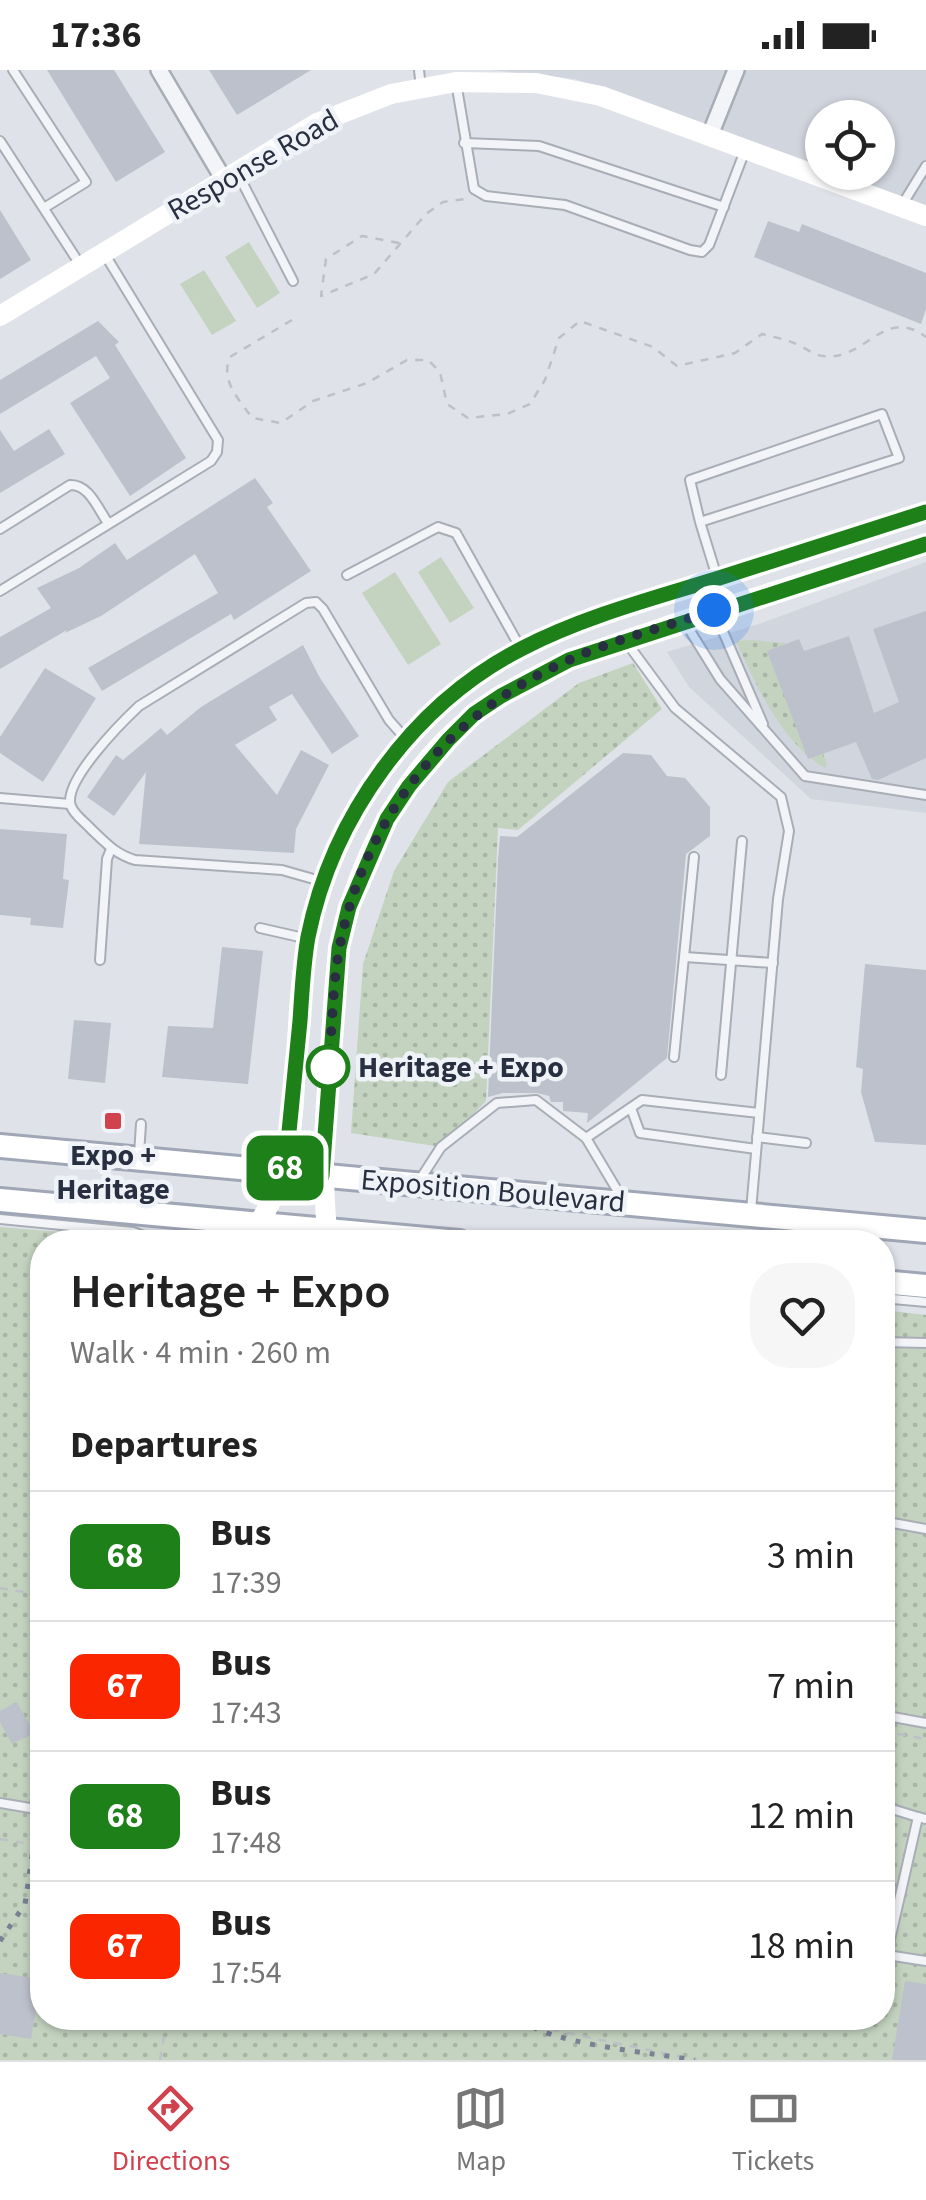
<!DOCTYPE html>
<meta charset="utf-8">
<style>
:root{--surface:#fff;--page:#f6f6f6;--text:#222;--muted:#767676;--line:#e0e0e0;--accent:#d0424e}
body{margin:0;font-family:"Source Sans 3",sans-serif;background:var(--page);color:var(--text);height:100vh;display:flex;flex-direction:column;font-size:38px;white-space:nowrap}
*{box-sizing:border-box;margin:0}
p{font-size:32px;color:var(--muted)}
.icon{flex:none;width:55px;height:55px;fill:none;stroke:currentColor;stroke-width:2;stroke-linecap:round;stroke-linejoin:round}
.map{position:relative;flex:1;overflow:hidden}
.sheet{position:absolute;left:30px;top:1160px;width:865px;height:800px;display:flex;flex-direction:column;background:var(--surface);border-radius:40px;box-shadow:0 2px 8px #0004}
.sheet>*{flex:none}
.badge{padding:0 20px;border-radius:15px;font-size:35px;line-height:65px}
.fabs{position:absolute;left:805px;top:30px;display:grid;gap:20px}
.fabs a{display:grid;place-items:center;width:90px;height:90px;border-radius:50%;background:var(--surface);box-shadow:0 2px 8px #0004;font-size:50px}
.you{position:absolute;width:50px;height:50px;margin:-25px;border:8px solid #fff;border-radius:50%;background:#1a73e8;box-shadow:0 0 0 15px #1a73e833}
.map>.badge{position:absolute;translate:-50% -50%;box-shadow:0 0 0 5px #fff}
h2{padding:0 40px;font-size:38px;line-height:90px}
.round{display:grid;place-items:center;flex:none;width:105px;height:105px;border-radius:40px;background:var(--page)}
.headline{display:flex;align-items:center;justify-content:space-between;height:170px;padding:0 40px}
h1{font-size:48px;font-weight:600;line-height:75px}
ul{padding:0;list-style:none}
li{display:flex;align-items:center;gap:30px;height:130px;padding:0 40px;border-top:2px solid var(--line)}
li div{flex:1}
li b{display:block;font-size:38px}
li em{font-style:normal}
li .badge{min-width:110px;font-weight:700;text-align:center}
.status{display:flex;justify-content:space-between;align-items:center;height:70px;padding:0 50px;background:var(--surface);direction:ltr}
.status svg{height:28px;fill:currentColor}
.tabs{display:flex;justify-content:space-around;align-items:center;height:140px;border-top:2px solid var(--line);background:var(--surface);font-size:28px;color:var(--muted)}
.tabs a{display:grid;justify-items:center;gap:5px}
.tabs .active{color:var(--accent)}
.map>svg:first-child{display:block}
.built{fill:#d1d5de}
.grass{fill:url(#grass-dots)}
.pitch{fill:#c4d3c0}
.building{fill:#bdc1cc}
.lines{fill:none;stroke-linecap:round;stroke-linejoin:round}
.lane-casing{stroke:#a8adb6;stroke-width:12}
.street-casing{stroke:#a8adb6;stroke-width:20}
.primary-casing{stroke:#9fa6b5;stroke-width:28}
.path{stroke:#bdc1c7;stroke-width:2.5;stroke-dasharray:8 8;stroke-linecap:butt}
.lane{stroke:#f2f4f7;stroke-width:8}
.street{stroke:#f2f4f7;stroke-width:15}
.secondary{stroke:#fff;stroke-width:20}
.primary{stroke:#fff;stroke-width:22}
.rail{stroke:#798193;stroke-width:5;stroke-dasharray:5 10;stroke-linecap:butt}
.line-casing{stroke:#fff;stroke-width:22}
.line{stroke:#1e8019;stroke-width:15}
.walk{stroke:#282f40;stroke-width:10;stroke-dasharray:0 18}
.stop-dot{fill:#fff;stroke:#1e8019;stroke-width:5}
.poi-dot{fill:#d0424e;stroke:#eff2f6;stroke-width:4}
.labels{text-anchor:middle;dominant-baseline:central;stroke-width:9;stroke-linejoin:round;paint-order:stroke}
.street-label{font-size:30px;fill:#282f40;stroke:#eff2f6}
.stop-label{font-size:30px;font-weight:bold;fill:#282f40;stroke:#eff2f6;text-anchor:start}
.poi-label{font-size:30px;font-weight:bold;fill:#282f40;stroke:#eff2f6}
</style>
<div class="status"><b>17:36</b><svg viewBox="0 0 49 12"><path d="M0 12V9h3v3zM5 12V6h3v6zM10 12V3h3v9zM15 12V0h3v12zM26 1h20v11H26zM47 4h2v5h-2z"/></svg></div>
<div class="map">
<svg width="926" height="1990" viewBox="0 0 926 1990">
<defs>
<pattern id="grass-dots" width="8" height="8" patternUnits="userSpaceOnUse" patternTransform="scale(2.5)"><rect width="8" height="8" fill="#c4d3c0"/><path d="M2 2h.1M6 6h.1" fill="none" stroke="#a8b5a6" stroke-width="1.8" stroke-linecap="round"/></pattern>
</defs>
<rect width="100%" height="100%" fill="#dfe3e9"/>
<!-- built -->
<g class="built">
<polygon points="490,0 926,0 926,138 841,103 878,102 878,48 822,48 822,96 575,9"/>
<polygon points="926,492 926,743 811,729 689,617 667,582 762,553"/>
</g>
<!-- grass -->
<g class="grass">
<path d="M752,570L785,573L827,695L825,698C782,673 756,615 736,571Z"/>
<polygon points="633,593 662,639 518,760 498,758 486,1031 441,1077 351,1063 363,894 394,801 448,712 579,613"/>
<polygon points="0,1157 186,1172 42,1172 42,1948 882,1948 883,1240 926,1245 926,1990 0,1990"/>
</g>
<!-- pitch -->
<g class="pitch">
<polygon points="249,172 280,223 257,238 225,187"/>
<polygon points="204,200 236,251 212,265 180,214"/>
<polygon points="441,487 474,538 450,553 418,502"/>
<polygon points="395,502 441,574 408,595 362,523"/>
</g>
<!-- building -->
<g class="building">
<polygon points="47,0 114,0 165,82 116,112"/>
<polygon points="209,0 311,0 237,45"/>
<polygon points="0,140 31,190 0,209"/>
<polygon points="768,151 799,162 802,154 926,203 926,239 921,254 754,187"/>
<polygon points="98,251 119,272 115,275 186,388 130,426 70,333 110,308 96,286 0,344 0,310"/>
<polygon points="49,359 65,384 0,423 0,360 14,381"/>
<polygon points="255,408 273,433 267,437 311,501 234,550 231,544 102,621 88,598 218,523 195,484 101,546 65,563 67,560 0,599 0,567 51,538 37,518 79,498 115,473 127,490"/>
<polygon points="926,541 926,688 878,710 872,709 856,672 808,689 767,581 799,569 804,581 849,566 874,643 899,632 873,559"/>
<polygon points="303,575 320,608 359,666 332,684 292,624 269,637 277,650 235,675 277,725 301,680 329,695 296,759 294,783 139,774 146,702 114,746 87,727 116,685 123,690 161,658 167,665 201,637"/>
<polygon points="45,598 96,628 43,712 0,683 0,667"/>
<polygon points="623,683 651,685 667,706 685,708 710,737 710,766 686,784 667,988 587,1053 588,1043 563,1041 563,1032 551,1032 549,1026 537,1023 503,1023 488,1027 498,789 500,766 517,767"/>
<polygon points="0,759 67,764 63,809 69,810 63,858 30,855 31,848 0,845"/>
<polygon points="222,877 263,881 248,1014 162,1007 168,956 213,958"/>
<polygon points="865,894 926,900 926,1075 875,1072 861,1022 863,999 856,997"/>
<polygon points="74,950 111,953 105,1013 68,1009"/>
<polygon points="17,1632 34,1663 12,1674 0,1652 0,1641"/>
<polygon points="0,1903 41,1909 31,1969 0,1964"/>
<polygon points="905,1911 926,1914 926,1990 892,1990"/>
</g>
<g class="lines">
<defs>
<g id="lane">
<polyline points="13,0 86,112 44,138"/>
<polyline points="419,0 421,18"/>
<polyline points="456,12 474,119 486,126 565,135 690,180 702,182 709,175 744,83"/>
<polyline points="0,71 79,193"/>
<polyline points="464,73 539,76 724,137"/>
<polyline points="239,106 293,211"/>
<polyline points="902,135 926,96"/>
<polyline points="700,452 690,410 882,344 899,388 700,452 716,504"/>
<path d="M0,459L70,415C89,414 98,439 108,453"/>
<polyline points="347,505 438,457 456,463 521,579"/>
<polyline points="0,521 211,391 217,382 218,370 104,183"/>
<polyline points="715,543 763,654"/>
<polyline points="684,551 720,609 805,706 926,725"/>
<polyline points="627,573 675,638 781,727 789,761 778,829 751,1141"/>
<polyline points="0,728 70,734"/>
<path d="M324,812L282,800L135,790C115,784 106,773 91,759C85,752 74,745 71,736C62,712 122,652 139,636L306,533L316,532L323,539L389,650L404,667"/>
<polyline points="260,858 304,868"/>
<polyline points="685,887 773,893"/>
<polyline points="100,890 107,789 111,779"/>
<polyline points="674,987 694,787"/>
<polyline points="721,1005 742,771"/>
<polyline points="631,1038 640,1063 756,1079"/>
<polyline points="757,1067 806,1073"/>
<polyline points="586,1068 642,1030 759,1043"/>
<polyline points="139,1084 141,1054"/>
<polyline points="419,1111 441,1077 497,1033 536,1030 586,1068 623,1130"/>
<polyline points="0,1149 133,1162 160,1172"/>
<polyline points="252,1172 257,1158"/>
<polyline points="882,1228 926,1232"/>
<polyline points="882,1272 926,1273"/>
<polyline points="882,1451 926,1459"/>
<polyline points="882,1645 926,1653"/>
<polyline points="0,1733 42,1740"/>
<polyline points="882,1736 918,1747"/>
<polyline points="887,1885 926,1891"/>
<polyline points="882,1905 918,1747 926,1749"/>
<polyline points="742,1951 742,1948"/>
</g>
<g id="street">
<polyline points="159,0 224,110"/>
<polyline points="710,65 736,0"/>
</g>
<g id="primary">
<polyline points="0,1076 926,1161"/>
<polyline points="0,1130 459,1172"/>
<polyline points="882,1212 926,1216"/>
</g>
</defs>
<!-- lane casing -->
<use href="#lane" class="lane-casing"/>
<!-- street casing -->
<use href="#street" class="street-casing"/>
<!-- primary casing -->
<use href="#primary" class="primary-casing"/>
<!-- path -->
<g class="path">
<polyline points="399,173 362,166 326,189 321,226 374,204 426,144 443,132 465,129"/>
<path d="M292,250L230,287C220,311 239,329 252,348L281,353L313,331L367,313L407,290H428L440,302L447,334L468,348L507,344L530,334L545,310L559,268L580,251L653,277L677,296L735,283L762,264C773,267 784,269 794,273C803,276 813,285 823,286C865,292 884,235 926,267"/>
<polyline points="0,1518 42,1525"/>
<polyline points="882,1661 926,1669"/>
<polyline points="0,1769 42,1776"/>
<polyline points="523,1948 529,1955 697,1990"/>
<polyline points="160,1990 167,1948"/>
</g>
<!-- lane -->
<use href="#lane" class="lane"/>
<!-- street -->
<use href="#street" class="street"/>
<!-- secondary -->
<g class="secondary">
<polyline points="0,246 317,53 391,24 456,12 536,13 601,26 926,146"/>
<path d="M259,1154C267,1137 281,1117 285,1099C301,1023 292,942 309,865C335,745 413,633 524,577C585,547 651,529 716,508C786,487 856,464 926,442"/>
<path d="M327,1160C321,1099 325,1041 330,979C333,945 333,908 340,874C358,788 404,698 475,644C538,595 615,574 688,549C767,523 847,499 926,474"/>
</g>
<!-- primary -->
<use href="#primary" class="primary"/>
<!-- rail -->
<g class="rail">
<polyline points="0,1871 25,1834 38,1745 42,1739"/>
<path d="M521,1948C539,1973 660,1984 695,1990"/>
</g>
</g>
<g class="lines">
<defs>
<path id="line" d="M926,442C856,465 786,487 716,509C651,529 583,547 523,578C413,634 332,747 308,867C303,895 302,923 300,951C295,1001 290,1052 285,1102L322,1106L339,878L349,837L387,749L409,716L448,670L474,644L501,626L569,590L926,474"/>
</defs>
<!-- line casing -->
<use href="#line" class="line-casing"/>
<!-- line -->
<use href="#line" class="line"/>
<!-- walk -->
<path class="walk" d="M328,997C333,957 332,915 340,875C366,745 448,643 569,590C615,569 666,557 714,540"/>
</g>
<!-- markers -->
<circle class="stop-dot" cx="328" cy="997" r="20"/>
<rect class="poi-dot" x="103" y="1041" width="20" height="20" rx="5"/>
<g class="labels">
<!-- street labels -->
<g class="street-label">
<text transform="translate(253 95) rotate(-30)">Response Road</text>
<text transform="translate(493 1121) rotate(5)">Exposition Boulevard</text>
</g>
<!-- stop labels -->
<g class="stop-label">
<text x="358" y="997">Heritage + Expo</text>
</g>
<!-- poi labels -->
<g class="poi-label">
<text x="113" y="1085">Expo +<tspan x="113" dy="34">Heritage</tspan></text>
</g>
</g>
</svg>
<div class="fabs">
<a><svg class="icon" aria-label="locate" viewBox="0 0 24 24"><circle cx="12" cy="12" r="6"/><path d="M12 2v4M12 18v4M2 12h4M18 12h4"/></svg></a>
</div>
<div class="you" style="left:714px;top:540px"></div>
<b class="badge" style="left:285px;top:1098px;background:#1e8019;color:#fff">68</b>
<section class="sheet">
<div class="headline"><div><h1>Heritage + Expo</h1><p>Walk · 4 min · 260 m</p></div><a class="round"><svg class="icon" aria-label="heart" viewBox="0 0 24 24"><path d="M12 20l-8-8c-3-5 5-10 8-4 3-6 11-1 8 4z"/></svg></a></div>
<h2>Departures</h2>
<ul>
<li><span class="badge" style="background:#1e8019;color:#fff">68</span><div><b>Bus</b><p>17:39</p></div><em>3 min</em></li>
<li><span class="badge" style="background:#fa2600;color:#fff">67</span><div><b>Bus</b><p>17:43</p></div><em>7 min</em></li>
<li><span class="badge" style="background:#1e8019;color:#fff">68</span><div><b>Bus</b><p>17:48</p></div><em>12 min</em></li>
<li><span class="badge" style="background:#fa2600;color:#fff">67</span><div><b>Bus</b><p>17:54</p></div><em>18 min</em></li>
</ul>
</section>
</div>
<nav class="tabs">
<a class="active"><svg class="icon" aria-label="directions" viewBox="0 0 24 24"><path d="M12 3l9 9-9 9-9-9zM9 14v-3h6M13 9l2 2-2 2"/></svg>Directions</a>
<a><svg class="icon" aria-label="map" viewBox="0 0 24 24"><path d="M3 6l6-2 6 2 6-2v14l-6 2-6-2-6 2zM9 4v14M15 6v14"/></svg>Map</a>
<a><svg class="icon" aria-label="tickets" viewBox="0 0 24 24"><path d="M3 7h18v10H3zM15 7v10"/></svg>Tickets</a>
</nav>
